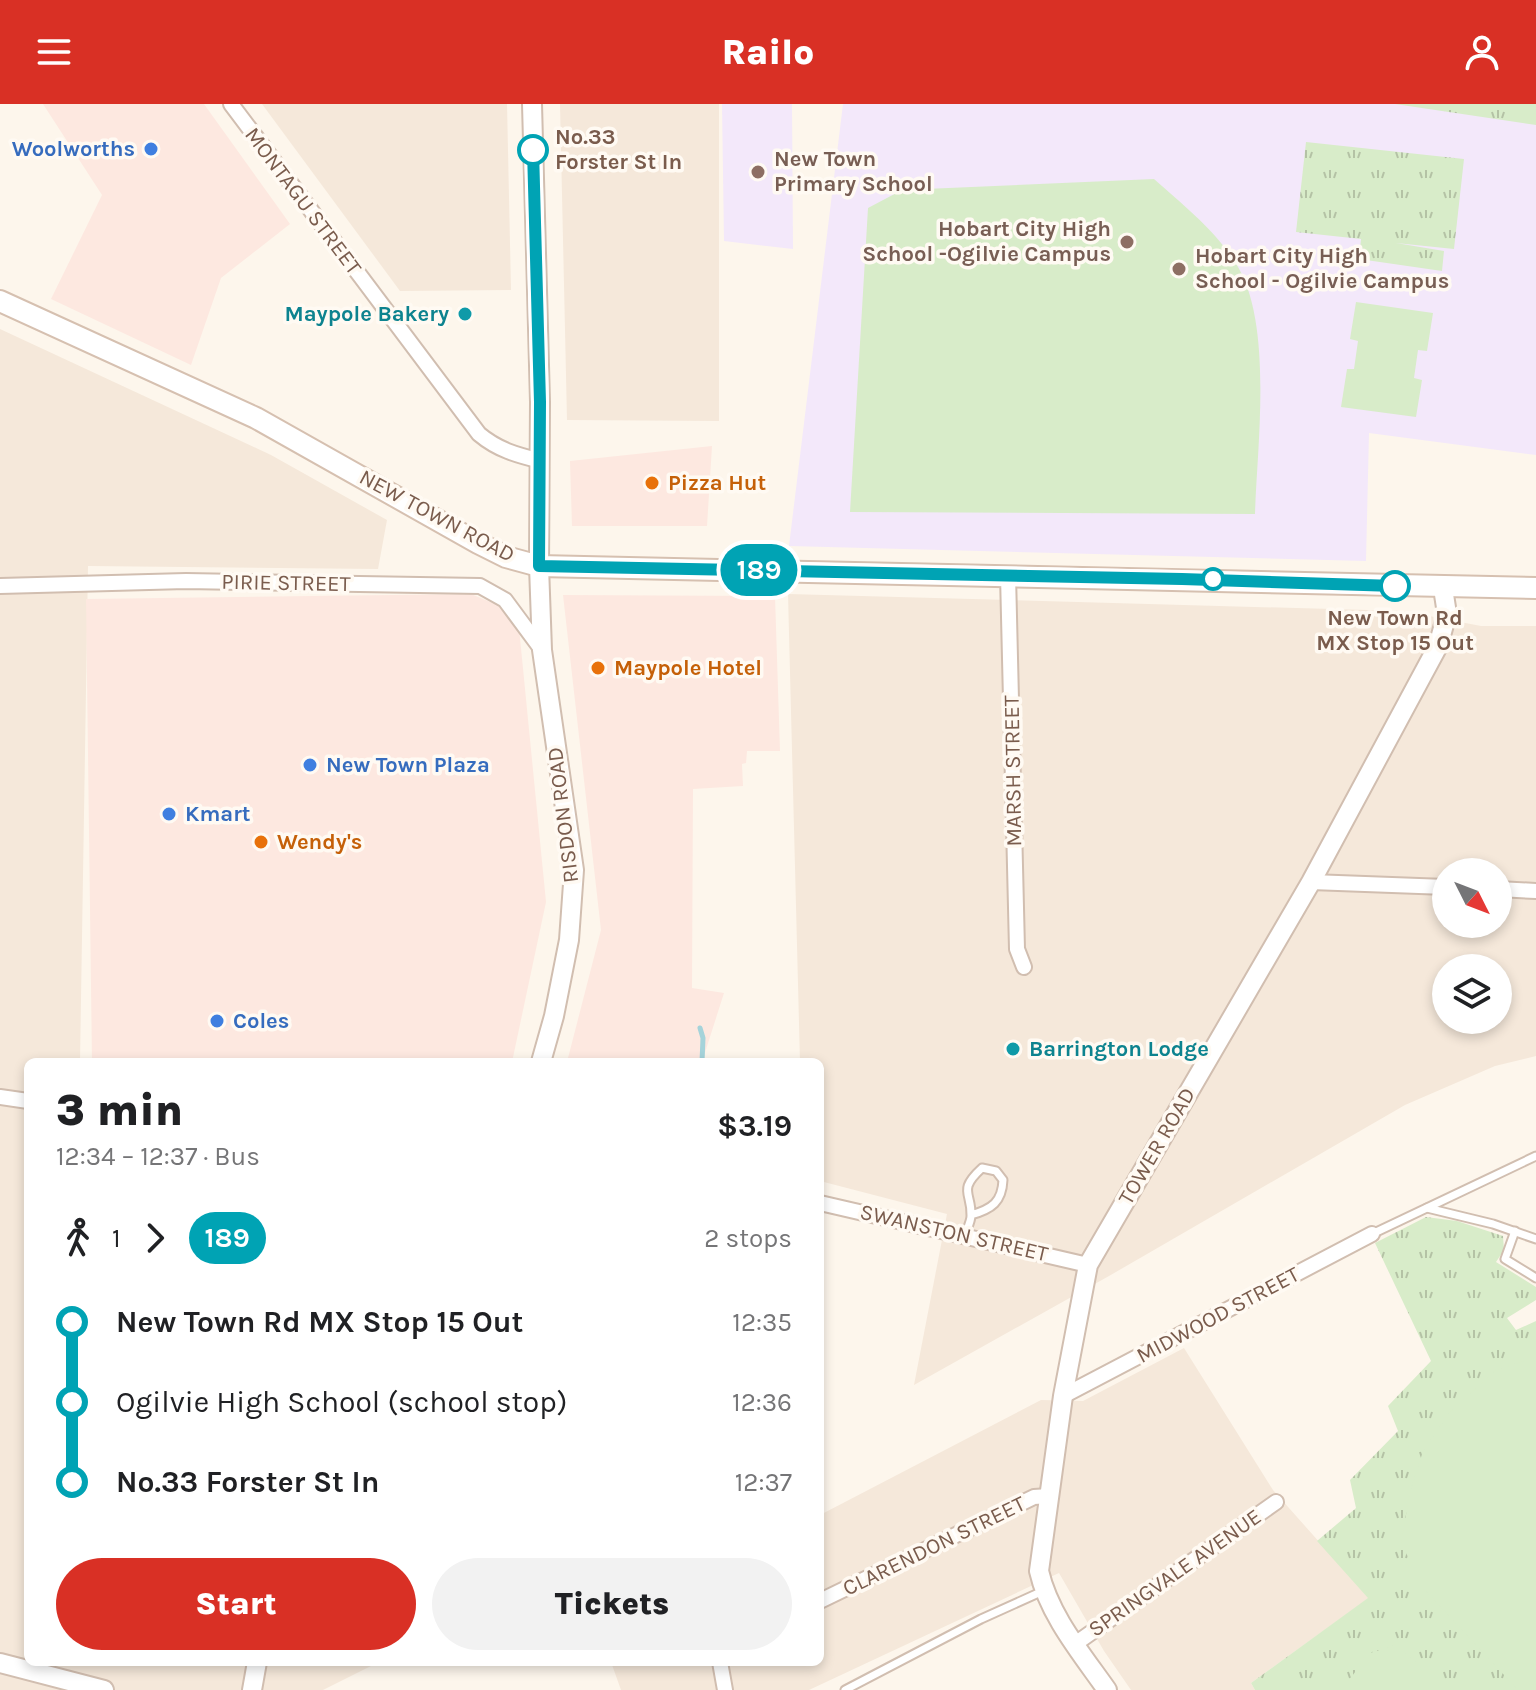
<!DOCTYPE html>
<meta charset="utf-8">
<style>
:root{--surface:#fff;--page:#f2f2f2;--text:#202124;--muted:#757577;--accent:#d93025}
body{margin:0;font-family:Karla,sans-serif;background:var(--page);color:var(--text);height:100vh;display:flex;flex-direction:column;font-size:30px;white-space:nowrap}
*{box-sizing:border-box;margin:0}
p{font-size:26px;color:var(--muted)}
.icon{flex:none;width:44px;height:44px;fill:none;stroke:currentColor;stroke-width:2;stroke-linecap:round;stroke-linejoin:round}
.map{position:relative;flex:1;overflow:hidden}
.drawer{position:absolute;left:24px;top:954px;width:800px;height:608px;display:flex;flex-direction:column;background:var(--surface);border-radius:12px;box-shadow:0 4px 12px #0003}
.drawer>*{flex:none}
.badge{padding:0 16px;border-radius:26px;font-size:28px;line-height:52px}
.needle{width:52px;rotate:132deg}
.buttons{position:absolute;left:1432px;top:754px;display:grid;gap:16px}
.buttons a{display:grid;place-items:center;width:80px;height:80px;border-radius:50%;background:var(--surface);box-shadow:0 4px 12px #0003;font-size:40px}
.map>.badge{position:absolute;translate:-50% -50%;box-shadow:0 0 0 4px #fff}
.legs{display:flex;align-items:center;gap:12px;height:88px;padding:0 32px;font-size:26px}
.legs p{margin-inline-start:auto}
.overview{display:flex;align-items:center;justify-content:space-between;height:136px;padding:0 32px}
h1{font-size:44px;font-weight:800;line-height:60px}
.primary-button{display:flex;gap:16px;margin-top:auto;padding:16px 32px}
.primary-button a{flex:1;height:92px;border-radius:48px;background:var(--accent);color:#fff;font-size:32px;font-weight:800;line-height:92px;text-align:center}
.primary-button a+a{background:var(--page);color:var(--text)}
ul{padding:0 32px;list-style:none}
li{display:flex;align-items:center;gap:28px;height:80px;font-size:30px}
li i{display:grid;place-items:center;width:12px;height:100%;margin:0 10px;background:currentColor}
li i::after{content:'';width:20px;height:20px;margin:-10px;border:6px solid;border-radius:50%;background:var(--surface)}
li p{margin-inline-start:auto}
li:first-child i{background:linear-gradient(#0000 50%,currentColor 0)}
li:last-child i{background:linear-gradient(currentColor 50%,#0000 0)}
header{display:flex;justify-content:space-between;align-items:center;height:104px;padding:0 32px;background:var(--accent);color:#fff;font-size:36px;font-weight:800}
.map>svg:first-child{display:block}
.residential{fill:#f5e8da;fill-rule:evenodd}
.commercial{fill:#fde8e0}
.education{fill:#f3e8fa}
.grass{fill:url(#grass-tufts)}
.pitch{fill:#d8ecc9}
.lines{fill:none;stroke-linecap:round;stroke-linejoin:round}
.stream{stroke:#a5d3da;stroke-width:5}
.service-casing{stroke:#d1beb0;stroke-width:11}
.minor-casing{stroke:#d1beb0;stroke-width:18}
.tertiary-casing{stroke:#d1beb0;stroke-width:22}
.secondary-casing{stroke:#d6c0b0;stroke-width:24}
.service{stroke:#fff;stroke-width:7}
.minor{stroke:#fff;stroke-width:14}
.tertiary{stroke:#fff;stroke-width:18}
.secondary{stroke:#fff;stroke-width:20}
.line-1-casing{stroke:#fff;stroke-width:18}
.line-1{stroke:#00a3b4;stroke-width:12}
.shop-dot{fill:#3f7fe0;stroke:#fffaf3;stroke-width:3}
.stop-1-dot{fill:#fff;stroke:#00a3b4;stroke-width:4}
.education-dot{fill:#8d6e63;stroke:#fffaf3;stroke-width:3}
.culture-dot{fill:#0f9aa8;stroke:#fffaf3;stroke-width:3}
.food-dot{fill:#e8710a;stroke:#fffaf3;stroke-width:3}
.labels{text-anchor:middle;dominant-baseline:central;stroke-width:7;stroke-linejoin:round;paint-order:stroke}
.stop-label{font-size:22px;font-weight:bold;fill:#7a5c4d;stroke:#fffaf3;text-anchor:start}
.shop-label{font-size:22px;font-weight:bold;fill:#366cbe;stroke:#fffaf3;text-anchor:start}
.education-label{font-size:22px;font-weight:bold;fill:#785e54;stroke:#fffaf3;text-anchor:start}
.street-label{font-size:22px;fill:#7a5c4d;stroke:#fffaf3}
.culture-label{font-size:22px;font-weight:bold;fill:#0d838f;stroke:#fffaf3;text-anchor:end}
.food-label{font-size:22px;font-weight:bold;fill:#c56008;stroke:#fffaf3;text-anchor:start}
</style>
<header><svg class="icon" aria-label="menu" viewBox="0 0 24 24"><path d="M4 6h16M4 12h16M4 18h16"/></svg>Railo<svg class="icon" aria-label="person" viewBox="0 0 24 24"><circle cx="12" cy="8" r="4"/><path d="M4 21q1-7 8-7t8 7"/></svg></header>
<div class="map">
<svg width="1536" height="1586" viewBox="0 0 1536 1586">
<defs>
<pattern id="grass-tufts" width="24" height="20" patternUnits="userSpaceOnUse" patternTransform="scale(2)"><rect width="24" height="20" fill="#d8ecc9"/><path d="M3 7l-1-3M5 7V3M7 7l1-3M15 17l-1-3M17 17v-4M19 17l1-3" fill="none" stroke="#b4c2a5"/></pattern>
</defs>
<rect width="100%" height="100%" fill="#fdf6ec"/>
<!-- residential -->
<g class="residential">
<polygon points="262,0 507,0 511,186 400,187"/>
<polygon points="560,0 719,0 719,317 567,316"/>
<polygon points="0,225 271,351 387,416 378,465 88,462 80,958 28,958 28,1558 379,1558 323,1586 0,1586"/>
<path d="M788,490L1403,507L1481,522H1536V952L1495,962L1405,1001L1109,1172L914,1281L947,1110L820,1077V958H800ZM1446,768H1498V820H1446ZM1446,864H1498V916H1446Z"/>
<polygon points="1184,1244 1273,1386 1369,1494 1251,1579 1255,1586 1131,1586 1104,1547 1059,1469 809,1586 621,1586 611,1558 820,1558 820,1411 1041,1296 1083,1297"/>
</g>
<!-- commercial -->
<g class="commercial">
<polygon points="43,0 204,0 290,120 221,174 191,261 51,195 102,91"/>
<polygon points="712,342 707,422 572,422 570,357"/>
<polygon points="471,490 500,502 519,524 546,798 512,958 92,958 86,495"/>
<polygon points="563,491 775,492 780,647 747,647 746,659 742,660 743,682 693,685 692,884 724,889 702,958 567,958 601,826"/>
</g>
<!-- education -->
<g class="education">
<polygon points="722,0 792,0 793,145 724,137"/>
<polygon points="843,0 1536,0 1536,351 1369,329 1366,457 789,442"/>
</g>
<!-- grass -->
<g class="grass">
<polygon points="1395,0 1536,0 1536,21"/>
<polygon points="1306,38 1464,55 1454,145 1396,139 1444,147 1442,167 1359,155 1361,135 1296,128"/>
<polygon points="1426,1113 1457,1117 1503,1132 1504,1146 1496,1158 1536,1183 1536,1196 1507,1214 1516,1226 1536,1217 1536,1586 1255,1586 1251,1579 1368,1494 1317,1437 1356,1404 1350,1376 1398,1327 1388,1302 1431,1257 1375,1139"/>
</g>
<!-- pitch -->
<g class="pitch">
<path d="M1154,75C1181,99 1216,127 1235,158C1274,217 1257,341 1255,410L850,408L868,104L902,86Z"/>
<polygon points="1356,198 1433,209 1427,247 1418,246 1414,274 1422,276 1416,313 1341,303 1347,265 1354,265 1358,237 1350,235"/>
<polygon points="1536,1253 1536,1586 1518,1586 1424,1485 1401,1439 1410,1388 1423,1347 1450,1308 1496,1266"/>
<polygon points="1395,1541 1451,1586 1341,1586 1370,1549"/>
</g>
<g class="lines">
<!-- stream -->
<polyline class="stream" points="700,924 703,934 702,958"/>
<defs>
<g id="service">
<polyline points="1427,1104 1493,1120 1536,1135"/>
<polyline points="1515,1127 1505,1155 1536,1174"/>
<polyline points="1372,1130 1536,1052"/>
<path d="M965,1131C967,1125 971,1117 971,1112C972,1088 957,1087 982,1064L996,1067L1003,1076C1002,1098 992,1105 971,1111"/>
<polyline points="845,1586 981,1515 1043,1487"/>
</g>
<g id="minor">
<path d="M231,0L479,330C498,346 517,351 541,357"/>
<polyline points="1008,471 1017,845 1024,863"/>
<polyline points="0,482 186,477 480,482 505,496 542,546"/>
<polyline points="1311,778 1446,783"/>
<polyline points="1498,785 1536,787"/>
<polyline points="0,993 28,997"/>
<polyline points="820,1099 1088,1161"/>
<polyline points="1063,1292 1372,1130"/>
<polyline points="820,1497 1034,1393 1049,1392"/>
<polyline points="1075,1540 1276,1398"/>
<polyline points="720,1558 725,1586"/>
</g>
<g id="tertiary">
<polyline points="532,0 540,298 539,462 542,546 574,766 569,836 554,912 541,958"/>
<polyline points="0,1559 104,1586"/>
<polyline points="252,1586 257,1558"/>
<path d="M1107,1586C1081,1549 1049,1511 1039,1467L1063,1292L1088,1161L1311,778L1438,542L1447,510L1443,484"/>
</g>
<polyline id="secondary" points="0,197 256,314 478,439 506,453 539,462 1536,484"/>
</defs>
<!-- service casing -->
<use href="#service" class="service-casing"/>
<!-- minor casing -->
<use href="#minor" class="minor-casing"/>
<!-- tertiary casing -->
<use href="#tertiary" class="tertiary-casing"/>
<!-- secondary casing -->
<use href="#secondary" class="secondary-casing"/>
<!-- service -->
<use href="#service" class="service"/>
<!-- minor -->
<use href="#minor" class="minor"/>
<!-- tertiary -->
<use href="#tertiary" class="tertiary"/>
<!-- secondary -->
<use href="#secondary" class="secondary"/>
</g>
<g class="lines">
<defs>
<polyline id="line-1" points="533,46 540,298 539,462 1182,475 1395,482"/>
</defs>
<!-- line-1 casing -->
<use href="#line-1" class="line-1-casing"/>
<!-- line-1 -->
<use href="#line-1" class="line-1"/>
</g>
<!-- markers -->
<g class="shop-dot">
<circle cx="151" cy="45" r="8"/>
<circle cx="310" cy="661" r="8"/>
<circle cx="169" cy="710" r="8"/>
<circle cx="217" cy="917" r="8"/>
</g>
<g class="stop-1-dot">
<circle cx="533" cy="46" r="14"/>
<circle cx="1213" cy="475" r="10"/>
<circle cx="1395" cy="482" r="14"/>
</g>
<g class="education-dot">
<circle cx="758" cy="68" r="8"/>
<circle cx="1127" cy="138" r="8"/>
<circle cx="1179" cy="165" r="8"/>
</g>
<g class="culture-dot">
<circle cx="465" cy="210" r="8"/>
<circle cx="1013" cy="945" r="8"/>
</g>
<g class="food-dot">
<circle cx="652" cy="379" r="8"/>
<circle cx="598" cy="564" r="8"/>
<circle cx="261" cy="738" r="8"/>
</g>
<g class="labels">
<!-- stop labels -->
<g class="stop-label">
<text x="555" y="33">No.33<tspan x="555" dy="25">Forster St In</tspan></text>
<text x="1395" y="514" text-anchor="middle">New Town Rd<tspan x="1395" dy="25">MX Stop 15 Out</tspan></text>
</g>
<!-- shop labels -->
<g class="shop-label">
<text x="135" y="45" text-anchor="end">Woolworths</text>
<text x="326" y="661">New Town Plaza</text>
<text x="185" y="710">Kmart</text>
<text x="233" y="917">Coles</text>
</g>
<!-- education labels -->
<g class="education-label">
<text x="774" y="55">New Town<tspan x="774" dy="25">Primary School</tspan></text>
<text x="1111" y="125" text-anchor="end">Hobart City High<tspan x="1111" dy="25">School -Ogilvie Campus</tspan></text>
<text x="1195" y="152">Hobart City High<tspan x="1195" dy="25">School - Ogilvie Campus</tspan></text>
</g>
<!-- street labels -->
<g class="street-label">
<text transform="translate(303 97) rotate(53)">MONTAGU STREET</text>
<text transform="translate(437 412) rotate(28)">NEW TOWN ROAD</text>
<text transform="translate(286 479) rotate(1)">PIRIE STREET</text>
<text transform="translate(1013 667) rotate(-91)">MARSH STREET</text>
<text transform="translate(563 711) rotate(-97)">RISDON ROAD</text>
<text transform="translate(1157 1042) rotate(-60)">TOWER ROAD</text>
<text transform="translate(954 1129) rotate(13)">SWANSTON STREET</text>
<text transform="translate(1218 1211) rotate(-28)">MIDWOOD STREET</text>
<text transform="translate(934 1442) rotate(-26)">CLARENDON STREET</text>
<text transform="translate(1175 1469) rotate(-35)">SPRINGVALE AVENUE</text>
</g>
<!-- culture labels -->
<g class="culture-label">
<text x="449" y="210">Maypole Bakery</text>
<text x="1029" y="945" text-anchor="start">Barrington Lodge</text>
</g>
<!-- food labels -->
<g class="food-label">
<text x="668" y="379">Pizza Hut</text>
<text x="614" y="564">Maypole Hotel</text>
<text x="277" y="738">Wendy's</text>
</g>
</g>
</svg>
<div class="buttons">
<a><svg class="needle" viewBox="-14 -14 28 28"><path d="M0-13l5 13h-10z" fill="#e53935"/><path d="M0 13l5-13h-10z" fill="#757577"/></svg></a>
<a><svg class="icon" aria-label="layers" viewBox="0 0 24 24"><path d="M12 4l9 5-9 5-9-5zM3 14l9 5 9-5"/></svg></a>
</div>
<b class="badge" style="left:759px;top:466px;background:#00a3b4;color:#fff">189</b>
<section class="drawer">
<div class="overview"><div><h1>3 min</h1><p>12:34 – 12:37 · Bus</p></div><b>$3.19</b></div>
<div class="legs"><svg class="icon" aria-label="walk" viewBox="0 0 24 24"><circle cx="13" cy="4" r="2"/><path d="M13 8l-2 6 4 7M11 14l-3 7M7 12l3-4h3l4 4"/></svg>1<svg class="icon" aria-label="forward" viewBox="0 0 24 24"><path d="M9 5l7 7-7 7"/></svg><b class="badge" style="background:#00a3b4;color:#fff">189</b><p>2 stops</p></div>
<ul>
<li><i style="color:#00a3b4"></i><b>New Town Rd MX Stop 15 Out</b><p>12:35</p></li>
<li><i style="color:#00a3b4"></i><span>Ogilvie High School (school stop)</span><p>12:36</p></li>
<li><i style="color:#00a3b4"></i><b>No.33 Forster St In</b><p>12:37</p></li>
</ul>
<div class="primary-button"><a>Start</a><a>Tickets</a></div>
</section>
</div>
